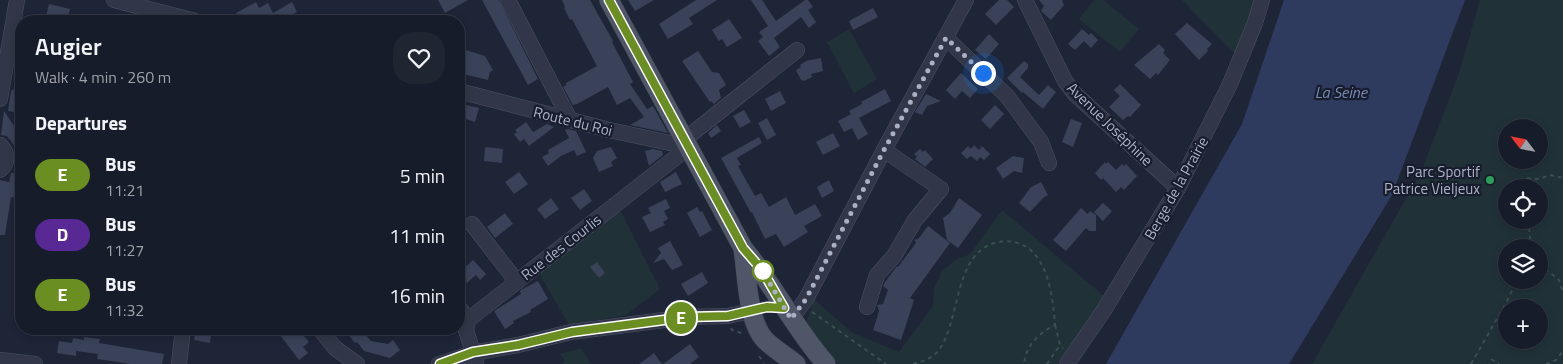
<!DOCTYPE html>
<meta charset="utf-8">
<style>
:root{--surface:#161c29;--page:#1f2531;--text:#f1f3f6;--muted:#9ea1a8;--line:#353a46}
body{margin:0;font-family:"Titillium Web",sans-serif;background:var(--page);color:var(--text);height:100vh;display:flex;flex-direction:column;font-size:19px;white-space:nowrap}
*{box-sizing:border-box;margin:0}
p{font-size:16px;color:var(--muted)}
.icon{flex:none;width:28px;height:28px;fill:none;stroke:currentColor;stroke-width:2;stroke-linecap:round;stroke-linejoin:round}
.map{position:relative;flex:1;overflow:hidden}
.details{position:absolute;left:15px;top:15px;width:450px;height:320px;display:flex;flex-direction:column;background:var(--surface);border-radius:20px;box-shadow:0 2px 8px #0003,0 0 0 1px var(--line)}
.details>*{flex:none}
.badge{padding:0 10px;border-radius:16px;font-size:18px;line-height:32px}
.needle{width:32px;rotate:302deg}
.controls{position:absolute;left:1498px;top:119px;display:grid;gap:10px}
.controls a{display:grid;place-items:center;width:50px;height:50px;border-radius:50%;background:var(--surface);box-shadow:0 2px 8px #0003,0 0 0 1px var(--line);font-size:25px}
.you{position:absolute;width:25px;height:25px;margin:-12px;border:4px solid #fff;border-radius:50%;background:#1a73e8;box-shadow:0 0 0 8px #1a73e833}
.map>.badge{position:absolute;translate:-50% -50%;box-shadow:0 0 0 2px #fff}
h2{padding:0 20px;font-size:19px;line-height:45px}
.round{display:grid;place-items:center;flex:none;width:52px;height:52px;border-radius:20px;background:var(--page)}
.summary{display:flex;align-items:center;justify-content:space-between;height:85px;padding:0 20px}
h1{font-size:24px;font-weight:600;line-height:38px}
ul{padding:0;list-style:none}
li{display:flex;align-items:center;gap:15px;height:60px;padding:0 20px}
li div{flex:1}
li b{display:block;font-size:19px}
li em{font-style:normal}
li .badge{min-width:55px;font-weight:700;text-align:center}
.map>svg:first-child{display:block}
.green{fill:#203238;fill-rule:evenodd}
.water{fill:#2e3b5e}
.building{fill:#394258}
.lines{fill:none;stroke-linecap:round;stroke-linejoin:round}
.minor-casing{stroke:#4c5263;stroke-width:16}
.major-casing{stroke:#3b4151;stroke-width:20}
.path{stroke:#3a4e53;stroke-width:2;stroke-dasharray:4 4;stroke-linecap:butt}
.minor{stroke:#313748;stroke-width:15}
.major{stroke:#4f5668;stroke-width:19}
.line-casing{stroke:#fff;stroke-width:11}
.line{stroke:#6b8e23;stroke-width:8}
.walk{stroke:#abb1c5;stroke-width:5;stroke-dasharray:0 9}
.leisure-dot{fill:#2e9e5b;stroke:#171d2c;stroke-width:2}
.stop-dot{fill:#fff;stroke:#6b8e23;stroke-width:2.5}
.labels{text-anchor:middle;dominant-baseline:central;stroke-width:4.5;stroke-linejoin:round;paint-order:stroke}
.street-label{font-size:15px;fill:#abb1c5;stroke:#171d2c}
.poi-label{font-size:15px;fill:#abb1c5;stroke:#171d2c;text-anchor:end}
.water-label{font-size:16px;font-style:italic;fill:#798ab4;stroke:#171d2c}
</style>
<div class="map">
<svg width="1563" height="364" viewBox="0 0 1563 364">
<rect width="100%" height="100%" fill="#1e2537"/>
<!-- green -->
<g class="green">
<polygon points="1094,0 1103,0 1139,29 1120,52 1079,19"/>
<polygon points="1182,0 1256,0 1235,54"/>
<path d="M1480,0H1563V364H1488V363L1487,364H1312L1421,172L1459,73ZM1506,128H1539V160H1506ZM1506,188H1539V220H1506ZM1506,248H1539V280H1506ZM1506,308H1539V340H1506Z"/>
<polygon points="849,29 877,79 854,93 827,42"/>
<polygon points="619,208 660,289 626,315 569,325 539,273"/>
<polygon points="1002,210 1105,297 1057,364 838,364 805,325 814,299 851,332 899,352 933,306 934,288 942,271 955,260 970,254"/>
<polygon points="581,348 591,364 561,364 565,361 560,354"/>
</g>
<!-- water -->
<polygon class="water" points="1284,0 1465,0 1392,195 1289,364 1106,364 1242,124"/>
<!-- building -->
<g class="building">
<polygon points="438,0 468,0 445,13"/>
<polygon points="482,0 499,0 538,79 528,85"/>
<polygon points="562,0 590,0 613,41 612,42 633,82 630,84 647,109 653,106 668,133 630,125 644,117 630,98 617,105 608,87 577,104 573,105 563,87 566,85 566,83 597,66 572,19 570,20 564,8 565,7"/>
<polygon points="628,0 654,0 635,11"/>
<polygon points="696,0 717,0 689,18 693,24 668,39 659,24"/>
<polygon points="751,0 762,0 776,21 805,0 808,0 813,7 808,10 816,22 809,28 801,17 774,38 780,47 769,56 758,41 763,37 759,32 768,26"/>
<polygon points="999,0 1007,0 1014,7 996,25 985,14"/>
<polygon points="1039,0 1062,0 1064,5 1051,20 1041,11 1044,6"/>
<polygon points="256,2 259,8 268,3 273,13 292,2 297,12 279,21 258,21 265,18 263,15 252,21 240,21 236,13"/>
<polygon points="49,4 70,9 67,21 46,16"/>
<polygon points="873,8 878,17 853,30 849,21"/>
<polygon points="729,19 742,38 727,47 722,39 719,41 712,30"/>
<polygon points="1187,23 1212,44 1207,49 1208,51 1199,60 1175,34"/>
<polygon points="1082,29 1089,35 1091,33 1098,40 1091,48 1084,41 1075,50 1068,44"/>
<polygon points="989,34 999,44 986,59 975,50"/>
<polygon points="1159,44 1165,50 1163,53 1170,60 1158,75 1156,73 1150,79 1134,65"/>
<polygon points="459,48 485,56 493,70 490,72 488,80 459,73"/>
<polygon points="698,51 712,72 719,73 726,85 719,90 721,98 714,104 711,101 710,102 682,61"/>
<polygon points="821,58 823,71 811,74 812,77 804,81 801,80 796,70 801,67 800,65 806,61"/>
<polygon points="1024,61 1028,64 1028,68 1020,77 1039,95 1048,85 1056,92 1043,109 1023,92 1022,93 1007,78"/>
<polygon points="961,73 978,89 970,98 962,91 955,99 946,90"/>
<polygon points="21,83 21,113 8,111 11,91"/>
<polygon points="1120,84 1141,105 1130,117 1128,116 1123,120 1109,107 1120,96 1114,90"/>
<polygon points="885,89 891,101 859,118 868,134 858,140 852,128 844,132 838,121 851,114 849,111 862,104 861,102"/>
<polygon points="780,91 786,103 771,111 765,99"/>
<polygon points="926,94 941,101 927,106 922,115 915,112"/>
<polygon points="461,104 479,108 475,122 459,117"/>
<polygon points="995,105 1004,114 990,129 981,120"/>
<polygon points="744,110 751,122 740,128 733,116"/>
<polygon points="4,111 21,136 21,155 7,136 1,135"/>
<polygon points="767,118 776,135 767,140 758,123"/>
<polygon points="1071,119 1082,123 1073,147 1062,142"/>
<polygon points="526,122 533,132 547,124 554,127 529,146 524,139 520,142 514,134 517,132 515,130"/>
<polygon points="717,125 721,131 711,138 708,133"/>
<polygon points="567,129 576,131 586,152 577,156 574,150 561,156 548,166 542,157 549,153 548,150 569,138 565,130"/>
<polygon points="833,133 840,146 823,155 816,142"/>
<polygon points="759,137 762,143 737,158 741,165 738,166 755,196 761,193 769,207 786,197 795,215 815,204 822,216 804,226 808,232 784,247 776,234 765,239 752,212 751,213 721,158"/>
<polygon points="974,145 979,150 982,146 990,154 984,160 980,157 977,161 971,156 967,159 961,153 968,146 971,149"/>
<polygon points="485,147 503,149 502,163 484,161"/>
<polygon points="611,147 617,158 611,162 613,166 599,172 593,158 597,151"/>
<polygon points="653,149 662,151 663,155 649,166 645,151"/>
<polygon points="920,149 923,152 925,150 933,159 925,167 915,159 917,157 914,154"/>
<polygon points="1013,156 1024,158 1022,173 1014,171 1003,179 996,168"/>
<polygon points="1105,162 1106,164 1108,162 1116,170 1122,164 1124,166 1126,164 1137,176 1124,190 1121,187 1116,192 1103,178 1101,180 1095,173"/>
<polygon points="519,172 528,184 514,194 505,182"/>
<polygon points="676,172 682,184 665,192 660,182"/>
<polygon points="11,173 21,174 21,193 17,192 16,198 11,197 5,235 0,235 0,180 9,182"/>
<polygon points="829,180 834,191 822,198 817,187"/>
<polygon points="1041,182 1048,195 1043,198 1030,212 1019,203 1031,187"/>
<polygon points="584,189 592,201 580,210 571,198"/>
<polygon points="551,198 559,209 545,219 537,209"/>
<polygon points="959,198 982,215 958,248 947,240 943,218 950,213"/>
<polygon points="666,199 670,208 664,211 668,219 663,222 665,225 650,232 642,217 651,213 648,208"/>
<polygon points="1103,203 1112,211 1103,221 1094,212"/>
<polygon points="697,207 700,212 702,211 712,230 700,237 687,213"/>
<polygon points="1081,208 1088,214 1090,211 1096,215 1096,231 1089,231 1086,228 1066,251 1053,240"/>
<polygon points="505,213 513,224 495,238 487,227"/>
<polygon points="928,226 950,243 910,298 914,300 901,340 873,330 879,311 877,305 883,304 888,290 883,286 885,282 897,266 898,267 916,243 915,240 919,238"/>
<polygon points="670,241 683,265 672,270 664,259 653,263 661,253 658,248"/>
<polygon points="473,260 486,274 480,280 476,275 467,283 459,273"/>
<polygon points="597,262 605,273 599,278 590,267"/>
<polygon points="702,272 708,283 688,296 681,284"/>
<polygon points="538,281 548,299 530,310 531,312 513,321 514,323 505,329 494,311 521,294 520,291 521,290"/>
<polygon points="196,329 212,329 210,343 194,340"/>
<polygon points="288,329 294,334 299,330 309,342 303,347 308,353 299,360 280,335"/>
<polygon points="344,329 361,329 371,341 388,344 393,340 400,350 390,358 364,351 357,342 355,343"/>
<polygon points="84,337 100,339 99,343 164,354 162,364 130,364 118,362 97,359 98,354 76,351 76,356 57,353 59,341 72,343 73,338 84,340"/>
<polygon points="690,344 699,357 690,364 663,364"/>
<polygon points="654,353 662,364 639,364"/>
</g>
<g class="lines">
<defs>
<g id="minor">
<polyline points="114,0 195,21"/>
<polyline points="508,0 570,120"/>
<polyline points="1025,0 1065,81 1075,94 1178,188"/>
<polyline points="946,38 1007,96 1041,142 1049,163"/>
<polyline points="459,91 609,130 689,147"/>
<polyline points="0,99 17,0"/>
<polyline points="685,139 797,50"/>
<path d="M0,145C8,153 9,162 0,170"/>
<polyline points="472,224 517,282"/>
<polyline points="459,307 468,320"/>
<polyline points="867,307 877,275 894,256 915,220 941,189 884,150"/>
<polyline points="791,319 806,299 884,150 966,0"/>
<polyline points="320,329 335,348 357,364"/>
<polyline points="0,360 35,364"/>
<polyline points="476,362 466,330 468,320 689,147"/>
<polyline points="179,364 183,329"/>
<polyline points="439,364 473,353 518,345 571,332 687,317 728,316 751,311"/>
<polyline points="1067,364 1104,310 1178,188 1230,84 1255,23 1262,0"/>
</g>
<g id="major">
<path d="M609,0L743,248C774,285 794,328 826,364"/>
<path d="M743,248C747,273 747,321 765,340C774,349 786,356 796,364"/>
</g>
</defs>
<!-- minor casing -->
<use href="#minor" class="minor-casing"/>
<!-- major casing -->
<use href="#major" class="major-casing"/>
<!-- path -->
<g class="path">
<polyline points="1513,188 1510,182 1527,178 1539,179 1550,175 1563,178"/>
<polyline points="1528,220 1530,237 1529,248"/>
<polyline points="1539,264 1559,280 1563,292"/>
<polyline points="812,312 886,364"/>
<polyline points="1055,325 1060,345 1063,348"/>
<polyline points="731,328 732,330 744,334"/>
<polyline points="759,356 764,363"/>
<polyline points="1491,359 1499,364"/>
<path d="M913,364C923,361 932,359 939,350C961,320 953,250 999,242C1008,240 1017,242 1025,246C1049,260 1053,300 1055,325C1039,333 1026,345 1024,364"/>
<polyline points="1047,364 1060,345"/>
<polyline points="1471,364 1506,303 1517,280"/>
<polyline points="1546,364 1556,360 1563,351"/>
</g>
<!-- minor -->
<use href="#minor" class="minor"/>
<!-- major -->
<use href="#major" class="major"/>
</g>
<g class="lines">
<defs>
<polyline id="line" points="440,364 473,352 518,345 572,332 687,317 728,316 767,307 784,308 762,270 743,248 609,0"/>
</defs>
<!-- line casing -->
<use href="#line" class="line-casing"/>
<!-- line -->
<use href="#line" class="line"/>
<!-- walk -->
<polyline class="walk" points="763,271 762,270 791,319 806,299 884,150 946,38 983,73"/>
</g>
<!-- markers -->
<circle class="leisure-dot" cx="1490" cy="180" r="5"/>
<circle class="stop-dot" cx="763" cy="271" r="10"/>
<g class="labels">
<!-- street labels -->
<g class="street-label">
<text transform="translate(573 121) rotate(14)">Route du Roi</text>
<text transform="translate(1110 124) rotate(44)">Avenue Joséphine</text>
<text transform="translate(1176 188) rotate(-61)">Berge de la Prairie</text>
<text transform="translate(561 247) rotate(-38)">Rue des Courlis</text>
</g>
<!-- poi labels -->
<g class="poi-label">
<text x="1480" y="171">Parc Sportif<tspan x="1480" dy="17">Patrice Vieljeux</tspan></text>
</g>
<!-- water labels -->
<g class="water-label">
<text x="1341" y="92">La Seine</text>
</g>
</g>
</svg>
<div class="controls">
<a><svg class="needle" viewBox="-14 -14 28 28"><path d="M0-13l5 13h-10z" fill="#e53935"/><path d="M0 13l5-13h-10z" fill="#9ea1a8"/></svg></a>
<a><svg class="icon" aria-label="locate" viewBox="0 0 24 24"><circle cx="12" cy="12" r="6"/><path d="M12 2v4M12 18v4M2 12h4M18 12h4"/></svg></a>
<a><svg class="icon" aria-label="layers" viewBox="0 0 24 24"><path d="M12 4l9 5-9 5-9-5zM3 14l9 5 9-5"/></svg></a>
<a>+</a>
</div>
<div class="you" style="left:983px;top:73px"></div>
<b class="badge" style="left:681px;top:318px;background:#6b8e23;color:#fff">E</b>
<section class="details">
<div class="summary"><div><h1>Augier</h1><p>Walk · 4 min · 260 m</p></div><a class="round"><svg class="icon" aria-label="heart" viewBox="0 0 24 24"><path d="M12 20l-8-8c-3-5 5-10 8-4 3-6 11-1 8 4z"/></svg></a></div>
<h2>Departures</h2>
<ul>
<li><span class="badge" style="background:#6b8e23;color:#fff">E</span><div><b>Bus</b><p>11:21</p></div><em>5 min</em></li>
<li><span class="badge" style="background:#582895;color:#fff">D</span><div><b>Bus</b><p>11:27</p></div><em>11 min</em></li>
<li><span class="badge" style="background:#6b8e23;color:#fff">E</span><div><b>Bus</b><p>11:32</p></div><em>16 min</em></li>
</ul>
</section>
</div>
